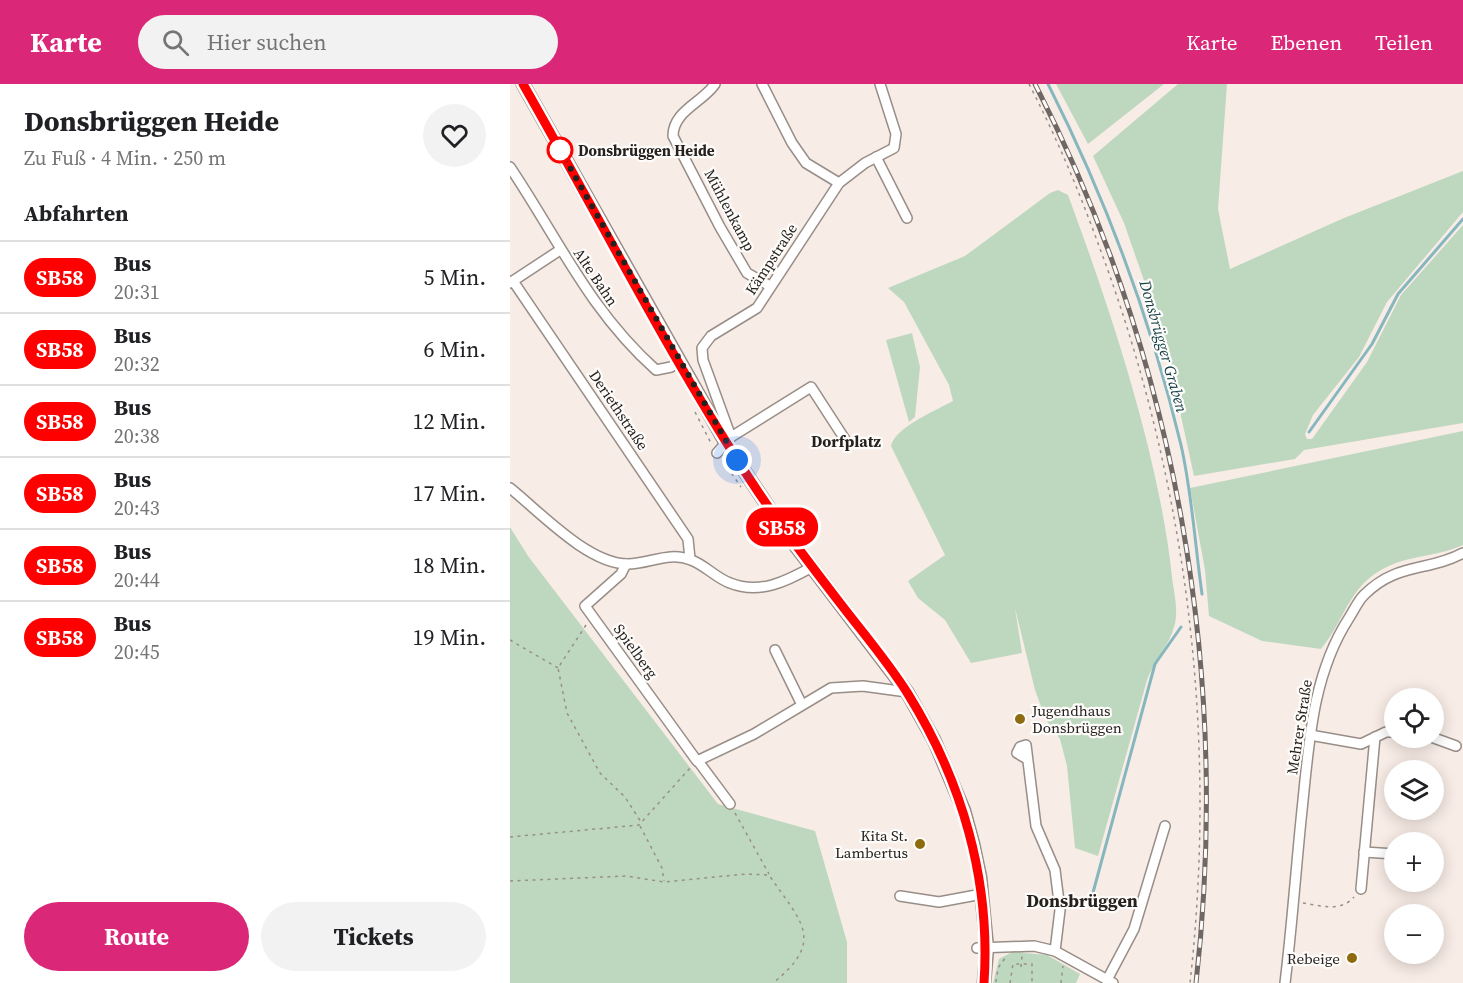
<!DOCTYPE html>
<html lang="de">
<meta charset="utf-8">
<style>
:root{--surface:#fff;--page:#f2f2f2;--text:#202124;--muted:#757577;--line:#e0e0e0;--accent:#db2777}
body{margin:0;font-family:"Source Serif 4",serif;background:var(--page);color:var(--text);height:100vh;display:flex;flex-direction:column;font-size:22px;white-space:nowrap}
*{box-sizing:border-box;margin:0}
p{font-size:20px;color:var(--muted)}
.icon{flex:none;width:33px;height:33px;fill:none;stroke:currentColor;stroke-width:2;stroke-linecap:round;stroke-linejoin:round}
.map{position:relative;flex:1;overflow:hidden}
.panel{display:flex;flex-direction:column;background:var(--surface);width:510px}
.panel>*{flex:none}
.badge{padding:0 12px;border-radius:20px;font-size:21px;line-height:39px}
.tools{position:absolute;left:874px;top:604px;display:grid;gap:12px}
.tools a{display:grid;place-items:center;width:60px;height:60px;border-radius:50%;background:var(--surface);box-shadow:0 3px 15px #0003;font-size:30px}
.you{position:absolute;width:30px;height:30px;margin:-15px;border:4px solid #fff;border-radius:50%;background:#1a73e8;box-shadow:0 0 0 9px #1a73e833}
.map>.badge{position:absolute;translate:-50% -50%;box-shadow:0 0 0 3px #fff}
h2{padding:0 24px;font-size:22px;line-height:54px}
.round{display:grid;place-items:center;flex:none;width:63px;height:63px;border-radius:32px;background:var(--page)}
.overview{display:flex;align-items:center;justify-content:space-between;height:102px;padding:0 24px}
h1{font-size:28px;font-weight:700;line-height:45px}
.action{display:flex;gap:12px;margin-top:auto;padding:12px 24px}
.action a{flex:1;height:69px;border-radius:36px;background:var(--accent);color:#fff;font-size:24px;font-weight:700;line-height:69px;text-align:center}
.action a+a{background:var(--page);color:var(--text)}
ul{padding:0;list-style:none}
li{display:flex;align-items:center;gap:18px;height:72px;padding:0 24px;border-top:2px solid var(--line)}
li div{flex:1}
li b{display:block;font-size:22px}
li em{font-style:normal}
li .badge{min-width:66px;font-weight:700;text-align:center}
header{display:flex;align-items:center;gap:36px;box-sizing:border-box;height:84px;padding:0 30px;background:var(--accent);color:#fff}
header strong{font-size:28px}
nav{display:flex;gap:33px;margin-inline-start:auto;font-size:21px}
.search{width:420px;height:54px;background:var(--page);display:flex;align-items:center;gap:15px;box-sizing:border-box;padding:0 21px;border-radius:33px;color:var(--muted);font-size:22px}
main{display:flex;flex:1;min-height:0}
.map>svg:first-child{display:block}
.green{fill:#bed8bf}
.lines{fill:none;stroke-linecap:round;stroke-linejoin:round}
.stream{stroke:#86b7be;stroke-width:3}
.minor-casing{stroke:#988d87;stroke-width:12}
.major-casing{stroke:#988d87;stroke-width:15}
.path{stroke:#978f8a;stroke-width:1.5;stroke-dasharray:3 4.5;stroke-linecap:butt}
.minor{stroke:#fff;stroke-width:9}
.major{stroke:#fff;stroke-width:12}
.rail-casing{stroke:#6e6763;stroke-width:5}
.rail{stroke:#fefcfa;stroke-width:3;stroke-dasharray:9;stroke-linecap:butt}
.line-casing{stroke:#fff;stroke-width:14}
.line{stroke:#f00;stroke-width:9}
.walk{stroke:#25211e;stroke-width:6;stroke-dasharray:0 10.8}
.stop-dot{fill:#fff;stroke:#f00;stroke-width:3}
.poi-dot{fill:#8f6b10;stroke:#fefcfa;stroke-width:2}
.labels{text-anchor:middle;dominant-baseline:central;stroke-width:4.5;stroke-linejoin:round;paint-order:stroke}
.stop-label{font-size:15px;font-weight:bold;fill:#25211e;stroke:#fefcfa;text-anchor:start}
.street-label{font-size:15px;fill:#25211e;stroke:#fefcfa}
.poi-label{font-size:15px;fill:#25211e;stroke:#fefcfa;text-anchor:end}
.water-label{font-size:16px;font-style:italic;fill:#134046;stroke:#fefcfa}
.neighbourhood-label{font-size:16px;font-weight:bold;fill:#25211e;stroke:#fefcfa}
.quarter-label{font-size:18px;font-weight:bold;fill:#25211e;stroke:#fefcfa}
</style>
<header>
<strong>Karte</strong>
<div class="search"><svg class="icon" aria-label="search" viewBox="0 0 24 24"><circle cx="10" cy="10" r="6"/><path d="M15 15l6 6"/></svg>Hier suchen</div>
<nav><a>Karte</a><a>Ebenen</a><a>Teilen</a></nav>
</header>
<main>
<section class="panel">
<div class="overview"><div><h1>Donsbrüggen Heide</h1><p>Zu Fuß · 4 Min. · 250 m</p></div><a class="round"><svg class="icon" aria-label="heart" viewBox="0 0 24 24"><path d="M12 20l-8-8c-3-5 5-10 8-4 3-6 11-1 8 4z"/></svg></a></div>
<h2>Abfahrten</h2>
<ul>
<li><span class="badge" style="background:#f00;color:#fff">SB58</span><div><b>Bus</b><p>20:31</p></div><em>5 Min.</em></li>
<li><span class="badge" style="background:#f00;color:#fff">SB58</span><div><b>Bus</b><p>20:32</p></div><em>6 Min.</em></li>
<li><span class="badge" style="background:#f00;color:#fff">SB58</span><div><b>Bus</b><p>20:38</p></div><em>12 Min.</em></li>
<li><span class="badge" style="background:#f00;color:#fff">SB58</span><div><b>Bus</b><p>20:43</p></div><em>17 Min.</em></li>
<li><span class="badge" style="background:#f00;color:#fff">SB58</span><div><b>Bus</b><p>20:44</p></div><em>18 Min.</em></li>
<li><span class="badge" style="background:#f00;color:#fff">SB58</span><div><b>Bus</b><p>20:45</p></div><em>19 Min.</em></li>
</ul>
<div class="action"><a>Route</a><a>Tickets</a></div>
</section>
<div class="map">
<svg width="953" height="899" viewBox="0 0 953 899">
<rect width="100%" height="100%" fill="#f8ece6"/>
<!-- green -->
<g class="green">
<polygon points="546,0 654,0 578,60"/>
<polygon points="668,0 717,0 708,125 720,185 834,134 953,87 953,128 877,218 849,273 803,331 795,350 797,355 802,355 857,278 891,211 953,141 953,339 794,366 785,375 684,392 654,254 614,139 583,72"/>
<path d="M548,106L558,111C601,227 649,371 662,493C664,509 669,528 664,543C660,560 644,576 637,596L588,772L565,764L557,682L550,655L536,636L525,606L505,524L512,569L461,579L435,536L408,514L398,497L435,471L381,362C385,343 427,326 443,317L439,301L394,218L378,204L455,172L540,109Z"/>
<polygon points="402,249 410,283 405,333 399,338 376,256"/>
<path d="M953,347V461C931,471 909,471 886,479C839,496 838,532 811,565L752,557L699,532L695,486L680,404Z"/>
<polygon points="0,443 18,472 208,720 305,747 337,858 337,899 0,899"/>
<polygon points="502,868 537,871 570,890 566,899 483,899 489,875"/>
</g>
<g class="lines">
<!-- stream -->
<g class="stream">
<path d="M538,0C596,115 641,236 671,361C682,409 685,461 692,510"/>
<polyline points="799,348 862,260 888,210 953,135"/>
<polyline points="581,816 645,580 671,543"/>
</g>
<defs>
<g id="minor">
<path d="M205,0C192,19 163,27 163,52L210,143L237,189L260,202"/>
<polyline points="252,0 282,59 296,79 329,99"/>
<polyline points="366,73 397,134"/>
<path d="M0,83C49,156 79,226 146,286L161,283L169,277"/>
<polyline points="3,197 178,455 180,475"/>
<polyline points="0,199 50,166"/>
<polyline points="221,353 301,303 336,357"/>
<polyline points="207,369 221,353 193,276 192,264 201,252 247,224 329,99 355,79 384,64 386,50 370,0"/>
<path d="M0,404C30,428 78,480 118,480C139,480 159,467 181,476C195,481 206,494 220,499C250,511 277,497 302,483"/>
<polyline points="116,480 111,490 75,522 187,677 244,650 321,604 353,602 397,608"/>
<polyline points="265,566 292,621"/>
<polyline points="800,651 851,660 876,648 885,648"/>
<polyline points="924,654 946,662"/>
<polyline points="517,675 507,669 510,663 516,661 526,742 545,786 550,826 545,867"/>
<polyline points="188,677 220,720"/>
<polyline points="854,768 885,770"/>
<polyline points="851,805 865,653"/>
<polyline points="390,812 429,818 472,810"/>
<polyline points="467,864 524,862 545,867 603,899"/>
<polyline points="597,896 624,845 655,742"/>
<path d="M775,899C782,842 786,784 792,726C799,660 802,591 839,534C844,526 848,517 854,511C887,478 918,488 953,469"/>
</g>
<polyline id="major" points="13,0 217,361 275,448 397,608 424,656 454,727 463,760 470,793 477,864 474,899"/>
</defs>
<!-- minor casing -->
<use href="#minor" class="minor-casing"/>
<!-- major casing -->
<use href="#major" class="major-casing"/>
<!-- path -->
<g class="path">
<path d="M519,0C546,52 569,107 589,162C677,397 708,649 680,899"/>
<polyline points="185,328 202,361"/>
<polyline points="213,377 231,403"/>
<polyline points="76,541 48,584 57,629 90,689 115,713 131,738"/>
<polyline points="0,556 48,584"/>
<polyline points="225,729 259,790"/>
<polyline points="130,742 152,784 154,797"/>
<polyline points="0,753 129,741 180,684"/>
<path d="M0,797L116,792L154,798L236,790L259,791C290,837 317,856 263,899"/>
<path d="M793,819C811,822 831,828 844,813"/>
<polyline points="511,883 512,872"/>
<polyline points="486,898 488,884 496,873"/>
<polyline points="500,899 503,880 522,880 522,899"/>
<polyline points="551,899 553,882"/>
</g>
<!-- minor -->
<use href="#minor" class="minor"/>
<!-- major -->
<use href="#major" class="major"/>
<defs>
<path id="rail" d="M525,0C667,276 721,591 686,899"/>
</defs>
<!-- rail casing -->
<use href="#rail" class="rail-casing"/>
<!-- rail -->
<use href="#rail" class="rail"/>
</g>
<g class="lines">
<defs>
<path id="line" d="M13,0C84,124 149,252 225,372C257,424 293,471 330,519C353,549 378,578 398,610C452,697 481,796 474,899"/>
</defs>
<!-- line casing -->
<use href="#line" class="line-casing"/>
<!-- line -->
<use href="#line" class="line"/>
<!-- walk -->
<polyline class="walk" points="50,66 227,376"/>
</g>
<!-- markers -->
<circle class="stop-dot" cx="50" cy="66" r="12"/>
<g class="poi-dot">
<circle cx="510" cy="635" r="6"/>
<circle cx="410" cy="760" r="6"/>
<circle cx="842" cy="874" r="6"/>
</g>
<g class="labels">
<!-- stop labels -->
<g class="stop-label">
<text x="68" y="66">Donsbrüggen Heide</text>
</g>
<!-- street labels -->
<g class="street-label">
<text transform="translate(220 126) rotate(62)">Mühlenkamp</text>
<text transform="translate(261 175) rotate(-57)">Kämpstraße</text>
<text transform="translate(86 193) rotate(56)">Alte Bahn</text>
<text transform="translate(109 326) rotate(56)">Deriethstraße</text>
<text transform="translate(126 567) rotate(54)">Spielberg</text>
<text transform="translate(789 643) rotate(-81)">Mehrer Straße</text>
</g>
<!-- poi labels -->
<g class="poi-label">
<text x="522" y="626" text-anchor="start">Jugendhaus<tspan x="522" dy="17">Donsbrüggen</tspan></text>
<text x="398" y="751">Kita St.<tspan x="398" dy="17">Lambertus</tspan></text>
<text x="830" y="874">Rebeige</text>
</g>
<!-- water labels -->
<g class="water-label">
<text transform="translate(654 262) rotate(74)">Donsbrügger Graben</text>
</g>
<!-- neighbourhood labels -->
<g class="neighbourhood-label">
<text x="336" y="357">Dorfplatz</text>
</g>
<!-- quarter labels -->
<g class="quarter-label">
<text x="572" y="816">Donsbrüggen</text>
</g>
</g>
</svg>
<div class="tools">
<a><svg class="icon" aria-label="locate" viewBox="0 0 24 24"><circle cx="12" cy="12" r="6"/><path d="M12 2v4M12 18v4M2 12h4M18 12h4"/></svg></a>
<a><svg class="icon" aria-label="layers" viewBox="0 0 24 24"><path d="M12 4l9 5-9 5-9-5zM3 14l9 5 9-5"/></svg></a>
<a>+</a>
<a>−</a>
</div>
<div class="you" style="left:227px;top:376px"></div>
<b class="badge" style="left:272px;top:443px;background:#f00;color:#fff">SB58</b>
</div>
</main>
